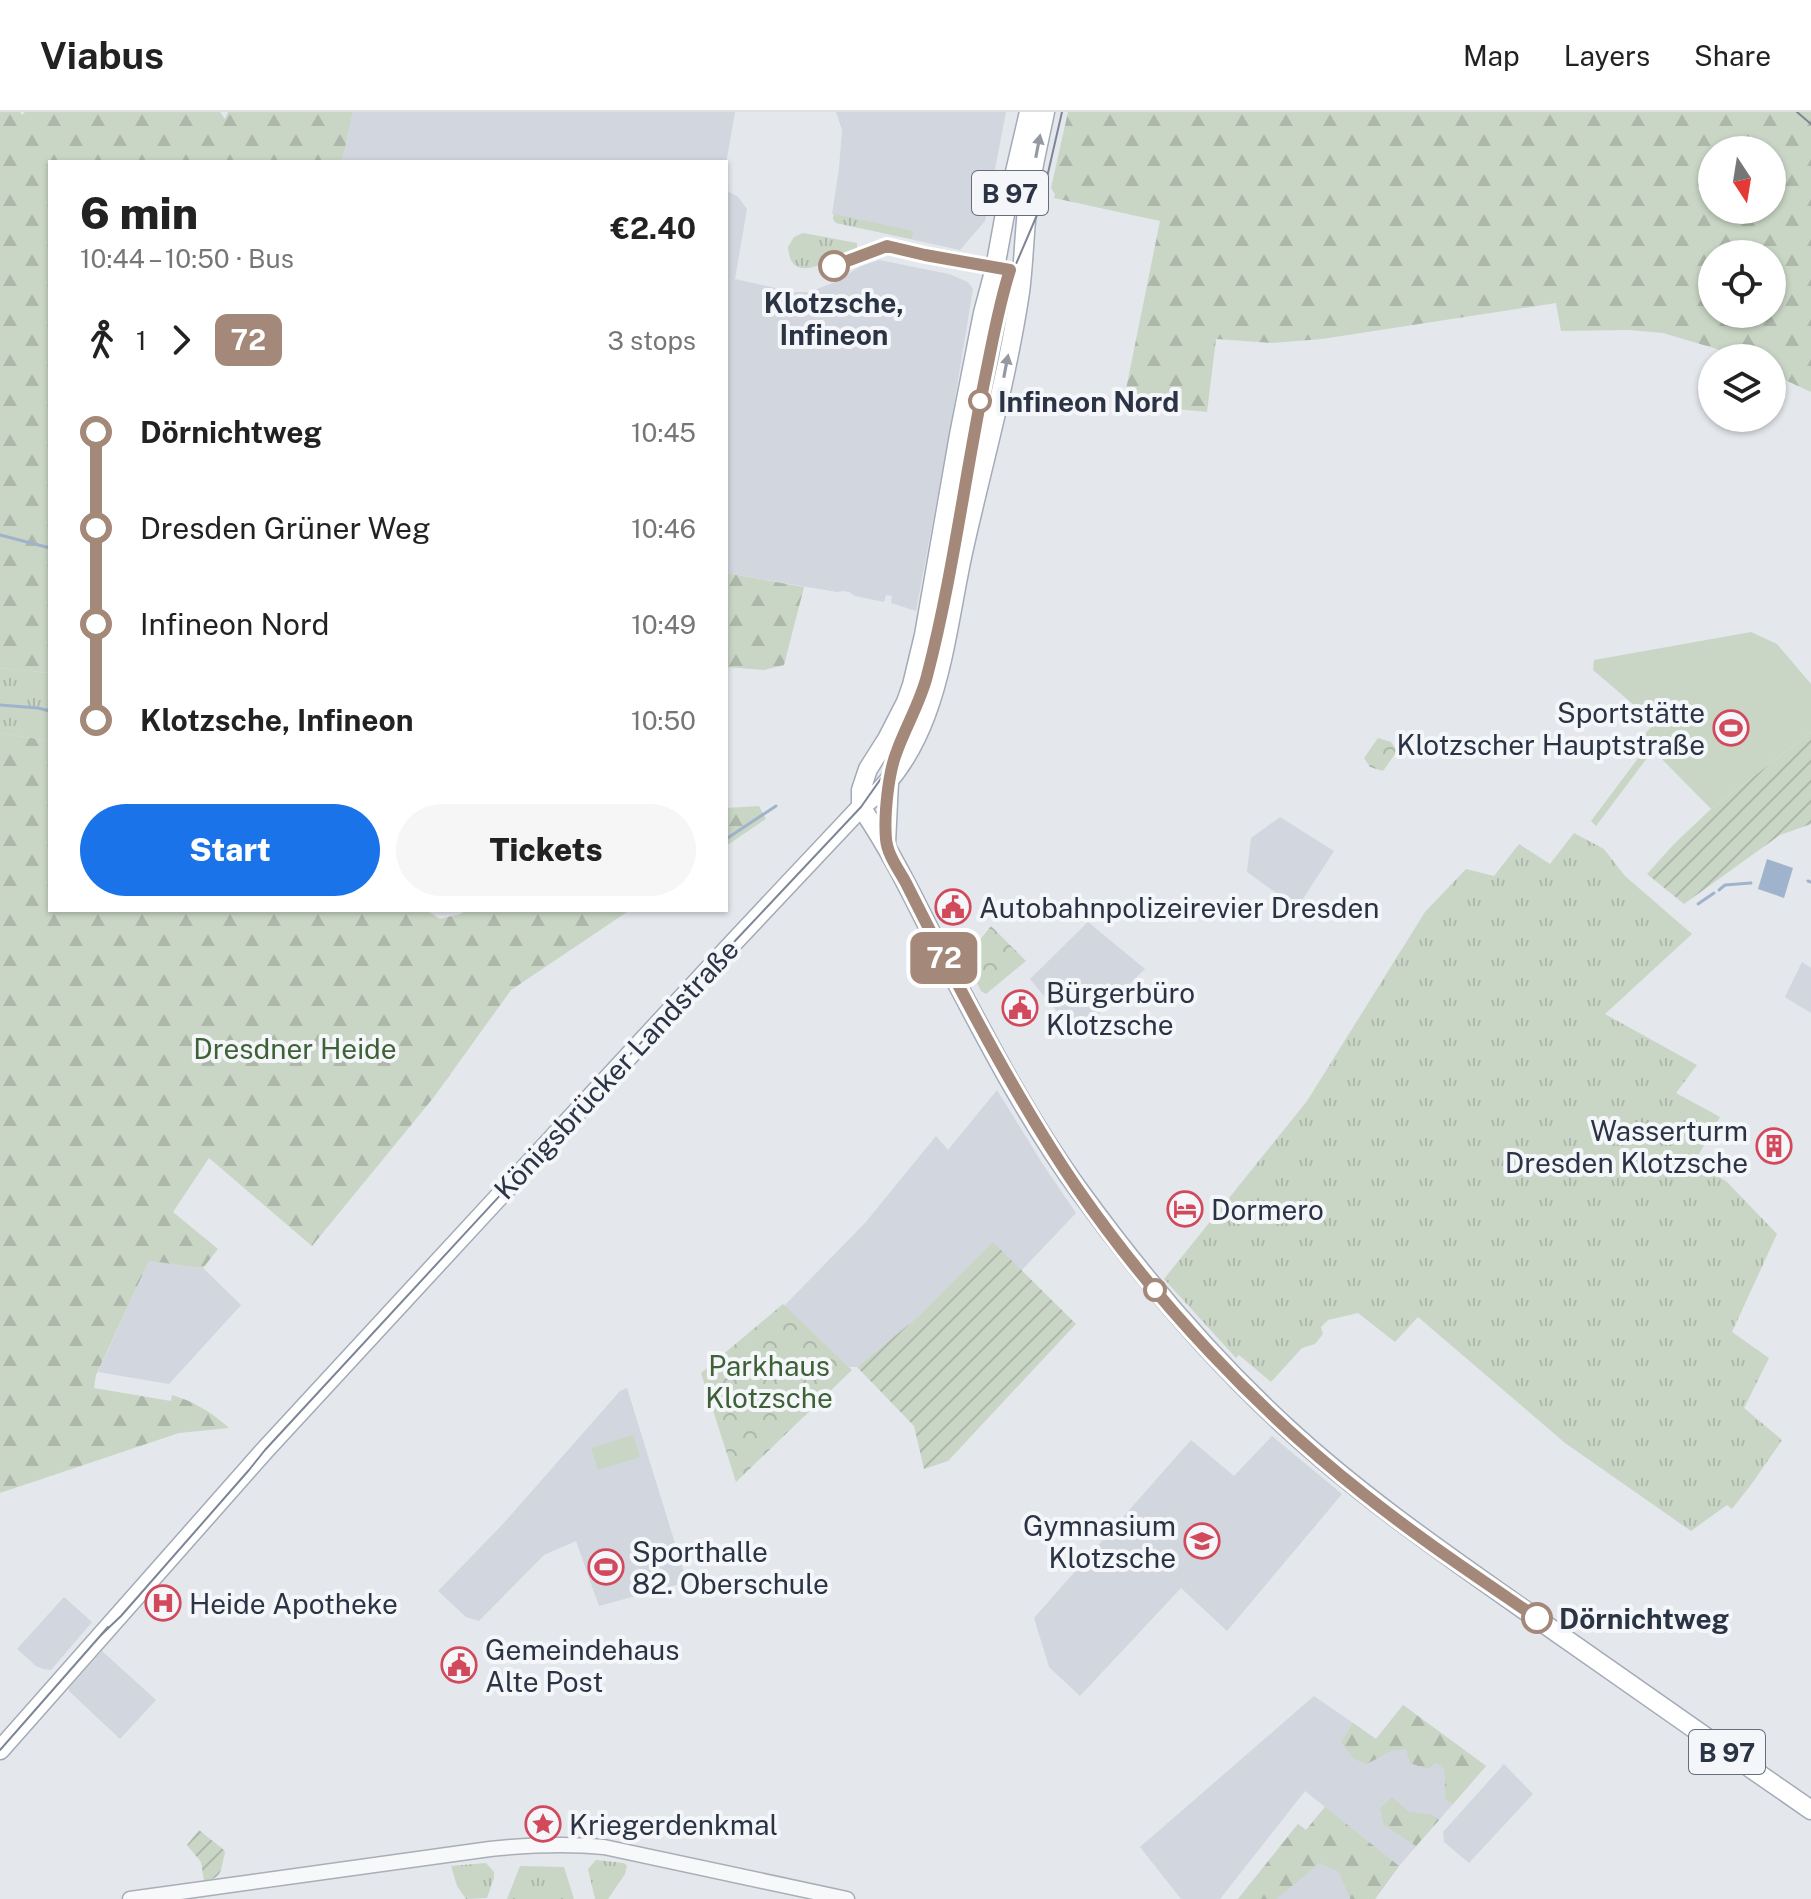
<!DOCTYPE html>
<meta charset="utf-8">
<style>
:root{--surface:#fff;--page:#f6f6f6;--text:#222;--muted:#767676;--line:#e0e0e0;--accent:#1a73e8}
body{margin:0;font-family:"Public Sans",sans-serif;background:var(--page);color:var(--text);height:100vh;display:flex;flex-direction:column;font-size:30px;white-space:nowrap}
*{box-sizing:border-box;margin:0}
p{font-size:26px;color:var(--muted)}
.icon{flex:none;width:44px;height:44px;fill:none;stroke:currentColor;stroke-width:2;stroke-linecap:round;stroke-linejoin:round}
.map{position:relative;flex:1;overflow:hidden}
.side{position:absolute;left:48px;top:48px;width:680px;height:752px;display:flex;flex-direction:column;background:var(--surface);border-radius:0px;box-shadow:0 2px 6px #0004}
.side>*{flex:none}
.badge{padding:0 16px;border-radius:12px;font-size:28px;line-height:52px}
.needle{width:52px;rotate:168deg}
.buttons{position:absolute;left:1698px;top:24px;display:grid;gap:16px}
.buttons a{display:grid;place-items:center;width:88px;height:88px;border-radius:50%;background:var(--surface);box-shadow:0 2px 6px #0004;font-size:40px}
.map>.badge{position:absolute;translate:-50% -50%;box-shadow:0 0 0 4px #fff}
.legs{display:flex;align-items:center;gap:12px;height:88px;padding:0 32px;font-size:26px}
.legs p{margin-inline-start:auto}
.headline{display:flex;align-items:center;justify-content:space-between;height:136px;padding:0 32px}
h1{font-size:44px;font-weight:800;line-height:60px}
.action{display:flex;gap:16px;margin-top:auto;padding:16px 32px}
.action a{flex:1;height:92px;border-radius:48px;background:var(--accent);color:#fff;font-size:32px;font-weight:800;line-height:92px;text-align:center}
.action a+a{background:var(--page);color:var(--text)}
ul{padding:0 32px;list-style:none}
li{display:flex;align-items:center;gap:28px;height:96px;font-size:30px}
li i{display:grid;place-items:center;width:12px;height:100%;margin:0 10px;background:currentColor}
li i::after{content:'';width:20px;height:20px;margin:-10px;border:6px solid;border-radius:50%;background:var(--surface)}
li p{margin-inline-start:auto}
li:first-child i{background:linear-gradient(#0000 50%,currentColor 0)}
li:last-child i{background:linear-gradient(currentColor 50%,#0000 0)}
header{display:flex;align-items:center;gap:48px;box-sizing:border-box;height:112px;padding:0 40px;background:var(--surface);border-bottom:2px solid var(--line)}
header strong{font-size:38px}
nav{display:flex;gap:44px;margin-inline-start:auto;font-size:28px}
.map>svg:first-child{display:block}
.built{fill:#d2d6de}
.grass{fill:url(#grass-tufts)}
.forest{fill:url(#forest-firs);fill-rule:evenodd}
.park{fill:url(#park-crowns)}
.garden{fill:url(#garden-furrows)}
.pitch{fill:#c9d6c5}
.water{fill:#9fb4cc}
.lines{fill:none;stroke-linecap:round;stroke-linejoin:round}
.stream{stroke:#9fb4cc;stroke-width:3}
.minor-casing{stroke:#a9aeb7;stroke-width:17}
.major-casing{stroke:#a3abb8;stroke-width:21}
.minor{stroke:#f7f8fa;stroke-width:14}
.major{stroke:#fff;stroke-width:18}
.tram{stroke:#7d8696;stroke-width:2}
.oneway{fill:#959aa2}
.line-1-casing{stroke:#fff;stroke-width:18}
.line-1{stroke:#a4897a;stroke-width:12}
.stop-1-dot{fill:#fff;stroke:#a4897a;stroke-width:4}
.labels{text-anchor:middle;dominant-baseline:central;stroke-width:8;stroke-linejoin:round;paint-order:stroke}
.shield{fill:#f4f6f9;stroke:#676e7b;stroke-width:2}
.shield-label{font-size:26px;font-weight:bold;fill:#2b3445}
.stop-label{font-size:28px;font-weight:bold;fill:#2b3445;stroke:#f4f6f9;text-anchor:start}
.poi-label{font-size:28px;fill:#2b3445;stroke:#f4f6f9;text-anchor:start}
.park-label{font-size:28px;fill:#3f6138;stroke:#f4f6f9}
.street-label{font-size:28px;fill:#2b3445;stroke:#f4f6f9}
</style>
<header>
<strong>Viabus</strong>
<nav><a>Map</a><a>Layers</a><a>Share</a></nav>
</header>
<div class="map">
<svg width="1811" height="1787" viewBox="0 0 1811 1787">
<defs>
<pattern id="grass-tufts" width="24" height="20" patternUnits="userSpaceOnUse" patternTransform="scale(2)"><rect width="24" height="20" fill="#c9d6c5"/><path d="M3 7l-1-3M5 7V3M7 7l1-3M15 17l-1-3M17 17v-4M19 17l1-3" fill="none" stroke="#adb8ab"/></pattern>
<pattern id="forest-firs" width="22" height="20" patternUnits="userSpaceOnUse" patternTransform="scale(2)"><rect width="22" height="20" fill="#c9d6c5"/><path d="M5 1l3.5 6h-7zM16 11l3.5 6h-7z" fill="#adb8ab"/></pattern>
<pattern id="park-crowns" width="20" height="18" patternUnits="userSpaceOnUse" patternTransform="scale(2)"><rect width="20" height="18" fill="#c9d6c5"/><path d="M2 6a3 3 0 1 1 6 0M12 15a3 3 0 1 1 6 0" fill="none" stroke="#adb8ab"/></pattern>
<pattern id="garden-furrows" width="10" height="10" patternUnits="userSpaceOnUse" patternTransform="scale(2)"><rect width="10" height="10" fill="#c9d6c5"/><path d="M-1 1l2-2M0 10L10 0M9 11l2-2" fill="none" stroke="#adb8ab"/></pattern>
</defs>
<rect width="100%" height="100%" fill="#e4e7ec"/>
<!-- built -->
<g class="built">
<polygon points="353,0 735,0 726,52 726,50 342,50"/>
<polygon points="836,0 1006,0 985,109 960,138 836,111 833,107 834,102 832,102 839,56 842,18"/>
<polygon points="726,78 738,85 747,97 735,167 793,180 809,180 838,169 859,155 879,148 949,162 968,170 973,177 949,323 916,499 891,491 892,484 886,483 884,490 855,484 849,480 843,479 837,480 726,461"/>
<polygon points="1280,705 1334,739 1297,796 1247,760 1251,726"/>
<polygon points="1088,810 1145,857 1077,923 1030,867"/>
<polygon points="1802,850 1811,856 1811,901 1785,885"/>
<polygon points="997,978 1042,1051 1076,1101 1021,1159 994,1131 919,1204 857,1255 849,1255 784,1194 865,1111 936,1024 948,1038"/>
<polygon points="149,1149 203,1156 241,1193 169,1272 98,1260"/>
<polygon points="627,1276 687,1470 599,1494 576,1429 544,1443 479,1509 466,1505 438,1479 502,1413 620,1279"/>
<polygon points="1272,1324 1342,1382 1227,1519 1181,1476 1080,1584 1049,1555 1034,1506 1191,1328 1234,1364"/>
<polygon points="64,1485 92,1510 51,1558 43,1557 36,1554 17,1537"/>
<polygon points="102,1539 156,1588 120,1627 69,1579 69,1576"/>
<polygon points="1314,1584 1376,1627 1403,1593 1486,1654 1399,1754 1375,1787 1238,1787 1298,1712 1306,1718 1325,1695 1305,1679 1220,1787 1181,1787 1140,1735"/>
<polygon points="1504,1652 1533,1682 1469,1751 1444,1730 1443,1720"/>
</g>
<!-- grass -->
<g class="grass">
<polygon points="834,102 913,119 912,127 836,111 833,107"/>
<path d="M803,121L857,131V136C850,141 841,144 833,148C813,156 790,166 788,135L794,125Z"/>
<polygon points="0,556 50,561 50,629 0,621"/>
<polygon points="1574,721 1604,737 1625,764 1692,822 1605,902 1697,953 1676,981 1720,1005 1695,1049 1727,1070 1777,1122 1732,1220 1769,1246 1744,1296 1782,1328 1753,1370 1732,1397 1727,1393 1691,1419 1565,1331 1418,1205 1395,1230 1358,1201 1328,1208 1321,1215 1323,1222 1315,1232 1302,1236 1271,1270 1239,1243 1236,1246 1164,1167 1307,989 1425,800 1466,757 1494,764 1519,732 1550,752"/>
<polygon points="596,1748 624,1751 627,1754 625,1762 608,1787 595,1787 588,1757"/>
<polygon points="486,1751 494,1760 494,1766 487,1786 466,1787 457,1774 451,1754"/>
<polygon points="520,1754 564,1755 574,1787 507,1787"/>
</g>
<!-- forest -->
<g class="forest">
<polygon points="0,0 20,0 22,3 25,0 220,0 225,7 228,0 353,0 342,50 50,50 50,561 0,556"/>
<path d="M1068,0H1811V280L1772,262V246H1737L1717,237L1663,221L1628,218L1561,219L1556,191L1322,227L1272,231L1216,227L1207,300L1123,292L1160,109L1054,86L1055,82L1051,76ZM1712,38H1772V98H1712ZM1712,142H1772V202H1712Z"/>
<polygon points="726,461 804,475 784,553 764,558 726,555"/>
<path d="M0,621L50,629V798H426L440,807L460,802L467,798H630L511,878L434,985L312,1134L209,1046L173,1100L218,1137L203,1156L149,1149L96,1263L94,1276L171,1289L172,1283C195,1290 211,1300 229,1316L179,1321L0,1381Z"/>
<polygon points="759,694 766,707 726,734 726,696"/>
<polygon points="1403,1593 1486,1654 1453,1692 1445,1687 1445,1658 1437,1651 1427,1657 1410,1651 1406,1637 1391,1639 1367,1652 1354,1647 1341,1630 1353,1611 1376,1627"/>
<polygon points="1392,1685 1409,1700 1433,1703 1439,1708 1416,1734 1384,1713 1380,1696"/>
<polygon points="1325,1695 1399,1754 1375,1787 1350,1787 1339,1760 1320,1751 1276,1787 1238,1787 1298,1712 1306,1718"/>
</g>
<!-- park -->
<g class="park">
<polygon points="1378,626 1391,630 1397,639 1383,659 1370,655 1364,646"/>
<polygon points="991,814 1026,849 986,882 981,879 965,847"/>
<polygon points="783,1192 852,1258 736,1370 701,1261"/>
</g>
<!-- garden -->
<g class="garden">
<polygon points="1811,620 1811,712 1780,723 1684,792 1647,762 1674,732 1711,697"/>
<polygon points="993,1130 1076,1212 948,1349 924,1357 914,1314 857,1255 919,1204"/>
<path d="M199,1718L224,1738L225,1741C220,1759 223,1766 204,1769L201,1750L187,1733Z"/>
</g>
<!-- pitch -->
<g class="pitch">
<polygon points="1751,520 1777,532 1811,572 1811,620 1711,697 1653,638 1596,714 1591,709 1648,633 1641,626 1655,611 1593,558 1594,548"/>
<polygon points="633,1323 640,1345 598,1358 591,1336"/>
</g>
<!-- water -->
<polygon class="water" points="1767,747 1793,756 1784,786 1758,777"/>
<g class="lines">
<!-- stream -->
<g class="stream">
<polyline points="0,423 50,436"/>
<polyline points="0,593 38,596 50,599"/>
<polyline points="726,727 776,694"/>
<polyline points="1808,769 1811,770"/>
<polyline points="1719,778 1725,773 1751,771"/>
<polyline points="1698,792 1714,781"/>
</g>
<defs>
<path id="minor" d="M130,1787L490,1737C528,1733 566,1731 604,1735L847,1787"/>
<g id="major">
<path d="M861,695C896,746 921,802 949,856C989,933 1030,1011 1081,1081C1142,1165 1210,1245 1286,1315C1363,1386 1448,1444 1533,1504C1626,1569 1718,1634 1811,1698"/>
<polyline points="861,695 861,678 868,657 887,627 906,590 912,573 924,523 959,323 983,201 995,156 1004,107 1029,0"/>
<polyline points="886,731 889,670"/>
<path d="M0,1638L265,1338L734,830L861,695C940,636 944,524 964,436C983,351 1007,267 1020,180C1024,150 1024,120 1028,90C1031,60 1039,30 1045,0"/>
</g>
</defs>
<!-- minor casing -->
<use href="#minor" class="minor-casing"/>
<!-- major casing -->
<use href="#major" class="major-casing"/>
<!-- minor -->
<use href="#minor" class="minor"/>
<!-- major -->
<use href="#major" class="major"/>
<!-- tram -->
<g class="tram">
<polyline points="1797,0 1811,12"/>
<polyline points="101,1523 121,1504 249,1358 265,1338 734,830 861,695 894,648 908,623 927,576 969,374 981,300 1003,191 1013,159 1037,103 1045,74 1062,0"/>
<polyline points="0,1638 108,1515"/>
</g>
</g>
<!-- one-way arrows -->
<defs><path id="oneway-solid" d="M-6-.8H1V-3.2L6.5 0L1 3.2V.8H-6Z" transform="scale(2)"/></defs>
<g class="oneway">
<use href="#oneway-solid" transform="translate(1038 34) rotate(-79)"/>
<use href="#oneway-solid" transform="translate(1006 254) rotate(-79)"/>
</g>
<g class="lines">
<defs>
<path id="line-1" d="M834,154L887,134L925,143L1010,158C999,192 993,227 986,261C965,362 953,464 927,564C920,591 906,614 897,639C888,661 884,704 886,727C887,742 899,758 906,771C922,803 938,834 954,865C992,938 1031,1009 1077,1076C1155,1189 1257,1298 1365,1383C1420,1427 1479,1466 1537,1506"/>
</defs>
<!-- line-1 casing -->
<use href="#line-1" class="line-1-casing"/>
<!-- line-1 -->
<use href="#line-1" class="line-1"/>
</g>
<!-- icons -->
<defs>
<symbol id="stadium-ring" viewBox="-11 -11 22 22"><circle r="9.5" fill="#f4f6f9" stroke="#d1495b" stroke-width="1.5"/><path d="M0-5a6.5 5 0 1 0 0 10a6.5 5 0 1 0 0-10ZM-3.5-1.8h7v3.6h-7Z" fill="#d1495b"/></symbol>
<symbol id="civic-ring" viewBox="-11 -11 22 22"><circle r="9.5" fill="#f4f6f9" stroke="#d1495b" stroke-width="1.5"/><path d="M-.6-6.5H3V-4.5H.6V-3L4-1V1h2V6H-6V1h2V-1L-.6-3ZM-1.2 2.5V6h2.4V2.5Z" fill="#d1495b"/></symbol>
<symbol id="building-ring" viewBox="-11 -11 22 22"><circle r="9.5" fill="#f4f6f9" stroke="#d1495b" stroke-width="1.5"/><path d="M-4-6H4V6H1V3H-1V6H-4ZM-2.5-4.3h1.7v1.8h-1.7ZM.8-4.3h1.7v1.8H.8ZM-2.5-1h1.7V.8h-1.7ZM.8-1h1.7V.8H.8Z" fill="#d1495b"/></symbol>
<symbol id="hotel-ring" viewBox="-11 -11 22 22"><circle r="9.5" fill="#f4f6f9" stroke="#d1495b" stroke-width="1.5"/><path d="M-6-4.5h1.5V1H6V5H4.5V3h-9V5H-6ZM-4 0a1.8 1.8 0 1 1 3.6 0ZM.5 0V-2.5h3Q6-2.5 6 0Z" fill="#d1495b"/></symbol>
<symbol id="school-ring" viewBox="-11 -11 22 22"><circle r="9.5" fill="#f4f6f9" stroke="#d1495b" stroke-width="1.5"/><path d="M0-5L7-2L0 1L-7-2ZM-4 1L0 2.5L4 1V4Q0 6-4 4Z" fill="#d1495b"/></symbol>
<symbol id="hospital-ring" viewBox="-11 -11 22 22"><circle r="9.5" fill="#f4f6f9" stroke="#d1495b" stroke-width="1.5"/><path d="M-5-5h3v3.5h4V-5h3V5h-3V1.5h-4V5h-3Z" fill="#d1495b"/></symbol>
<symbol id="sight-ring" viewBox="-11 -11 22 22"><circle r="9.5" fill="#f4f6f9" stroke="#d1495b" stroke-width="1.5"/><path d="M0-6L1.8-2.2L6-1.7L2.9 1.2L3.7 5.4L0 3.3L-3.7 5.4L-2.9 1.2L-6-1.7L-1.8-2.2Z" fill="#d1495b"/></symbol>
</defs>
<g fill-rule="evenodd">
<use href="#stadium-ring" x="1711" y="596" width="40" height="40"/>
<use href="#civic-ring" x="933" y="775" width="40" height="40"/>
<use href="#civic-ring" x="1000" y="876" width="40" height="40"/>
<use href="#building-ring" x="1754" y="1014" width="40" height="40"/>
<use href="#hotel-ring" x="1165" y="1077" width="40" height="40"/>
<use href="#school-ring" x="1182" y="1409" width="40" height="40"/>
<use href="#stadium-ring" x="586" y="1435" width="40" height="40"/>
<use href="#hospital-ring" x="143" y="1471" width="40" height="40"/>
<use href="#civic-ring" x="439" y="1533" width="40" height="40"/>
<use href="#sight-ring" x="523" y="1692" width="40" height="40"/>
</g>
<!-- markers -->
<g class="stop-1-dot">
<circle cx="834" cy="154" r="14"/>
<circle cx="980" cy="289" r="10"/>
<circle cx="1155" cy="1178" r="10"/>
<circle cx="1537" cy="1506" r="14"/>
</g>
<g class="labels">
<!-- shield labels -->
<g class="shield">
<rect x="972" y="59" width="76" height="44" rx="6"/>
<rect x="1689" y="1618" width="76" height="44" rx="6"/>
</g>
<g class="shield-label">
<text x="1010" y="81">B 97</text>
<text x="1727" y="1640">B 97</text>
</g>
<!-- stop labels -->
<g class="stop-label">
<text x="834" y="190" text-anchor="middle">Klotzsche,<tspan x="834" dy="32">Infineon</tspan></text>
<text x="998" y="289">Infineon Nord</text>
<text x="1559" y="1506">Dörnichtweg</text>
</g>
<!-- poi labels -->
<g class="poi-label">
<text x="1705" y="600" text-anchor="end">Sportstätte<tspan x="1705" dy="32">Klotzscher Hauptstraße</tspan></text>
<text x="979" y="795">Autobahnpolizeirevier Dresden</text>
<text x="1046" y="880">Bürgerbüro<tspan x="1046" dy="32">Klotzsche</tspan></text>
<text x="1748" y="1018" text-anchor="end">Wasserturm<tspan x="1748" dy="32">Dresden Klotzsche</tspan></text>
<text x="1211" y="1097">Dormero</text>
<text x="1176" y="1413" text-anchor="end">Gymnasium<tspan x="1176" dy="32">Klotzsche</tspan></text>
<text x="632" y="1439">Sporthalle<tspan x="632" dy="32">82. Oberschule</tspan></text>
<text x="189" y="1491">Heide Apotheke</text>
<text x="485" y="1537">Gemeindehaus<tspan x="485" dy="32">Alte Post</tspan></text>
<text x="569" y="1712">Kriegerdenkmal</text>
</g>
<!-- park labels -->
<g class="park-label">
<text x="295" y="936">Dresdner Heide</text>
<text x="769" y="1253">Parkhaus<tspan x="769" dy="32">Klotzsche</tspan></text>
</g>
<!-- street labels -->
<g class="street-label">
<text transform="translate(616 957) rotate(-47)">Königsbrücker Landstraße</text>
</g>
</g>
</svg>
<div class="buttons">
<a><svg class="needle" viewBox="-14 -14 28 28"><path d="M0-13l5 13h-10z" fill="#e53935"/><path d="M0 13l5-13h-10z" fill="#767676"/></svg></a>
<a><svg class="icon" aria-label="locate" viewBox="0 0 24 24"><circle cx="12" cy="12" r="6"/><path d="M12 2v4M12 18v4M2 12h4M18 12h4"/></svg></a>
<a><svg class="icon" aria-label="layers" viewBox="0 0 24 24"><path d="M12 4l9 5-9 5-9-5zM3 14l9 5 9-5"/></svg></a>
</div>
<b class="badge" style="left:944px;top:846px;background:#a4897a;color:#fff">72</b>
<section class="side">
<div class="headline"><div><h1>6 min</h1><p>10:44 – 10:50 · Bus</p></div><b>€2.40</b></div>
<div class="legs"><svg class="icon" aria-label="walk" viewBox="0 0 24 24"><circle cx="13" cy="4" r="2"/><path d="M13 8l-2 6 4 7M11 14l-3 7M7 12l3-4h3l4 4"/></svg>1<svg class="icon" aria-label="forward" viewBox="0 0 24 24"><path d="M9 5l7 7-7 7"/></svg><b class="badge" style="background:#a4897a;color:#fff">72</b><p>3 stops</p></div>
<ul>
<li><i style="color:#a4897a"></i><b>Dörnichtweg</b><p>10:45</p></li>
<li><i style="color:#a4897a"></i><span>Dresden Grüner Weg</span><p>10:46</p></li>
<li><i style="color:#a4897a"></i><span>Infineon Nord</span><p>10:49</p></li>
<li><i style="color:#a4897a"></i><b>Klotzsche, Infineon</b><p>10:50</p></li>
</ul>
<div class="action"><a>Start</a><a>Tickets</a></div>
</section>
</div>
